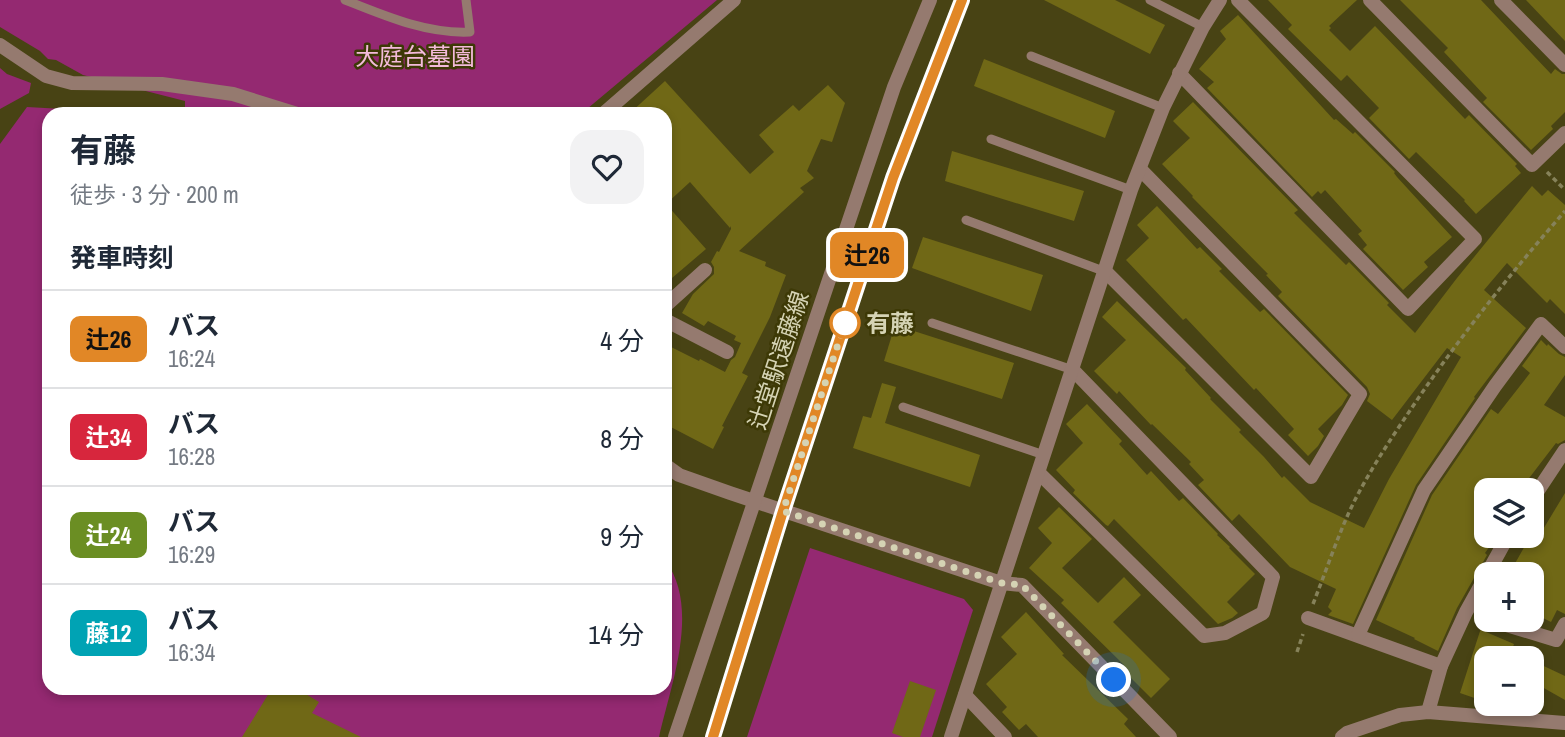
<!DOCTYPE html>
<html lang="ja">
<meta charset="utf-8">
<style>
:root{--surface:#fff;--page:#f2f2f3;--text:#1f2937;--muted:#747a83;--line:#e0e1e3}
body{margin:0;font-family:"Archivo Narrow","Noto Sans JP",sans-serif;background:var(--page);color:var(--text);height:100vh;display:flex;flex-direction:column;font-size:26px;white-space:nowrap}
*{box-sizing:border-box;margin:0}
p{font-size:23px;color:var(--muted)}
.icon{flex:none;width:38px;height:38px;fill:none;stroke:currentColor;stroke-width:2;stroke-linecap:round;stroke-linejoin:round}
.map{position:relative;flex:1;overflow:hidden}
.side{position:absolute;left:42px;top:107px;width:630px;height:588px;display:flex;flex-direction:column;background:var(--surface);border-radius:21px;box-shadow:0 4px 10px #0003}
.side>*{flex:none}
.badge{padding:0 14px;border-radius:10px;font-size:24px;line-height:46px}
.tools{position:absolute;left:1474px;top:478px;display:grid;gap:14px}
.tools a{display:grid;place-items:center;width:70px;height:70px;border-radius:14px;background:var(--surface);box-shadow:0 4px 10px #0003;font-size:35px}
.you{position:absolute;width:35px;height:35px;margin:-18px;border:5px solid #fff;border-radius:50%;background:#1a73e8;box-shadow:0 0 0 10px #1a73e833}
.map>.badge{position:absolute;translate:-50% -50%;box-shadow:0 0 0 4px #fff}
h2{padding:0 28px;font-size:26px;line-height:63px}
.round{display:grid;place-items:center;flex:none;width:74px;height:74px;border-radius:21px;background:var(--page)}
.summary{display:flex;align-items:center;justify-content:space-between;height:119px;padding:0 28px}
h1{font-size:33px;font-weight:700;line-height:52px}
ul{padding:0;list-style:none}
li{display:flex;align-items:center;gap:21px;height:98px;padding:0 28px;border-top:2px solid var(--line)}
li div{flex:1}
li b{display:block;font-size:26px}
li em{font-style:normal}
li .badge{min-width:77px;font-weight:700;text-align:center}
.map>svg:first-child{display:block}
.green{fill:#942971}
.building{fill:#706816}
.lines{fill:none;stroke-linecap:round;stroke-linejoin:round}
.path{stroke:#86825a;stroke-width:3.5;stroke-dasharray:5 3.5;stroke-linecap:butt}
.service{stroke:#957a6f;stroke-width:9}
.minor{stroke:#957a6f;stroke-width:14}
.tertiary{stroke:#957a6f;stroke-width:14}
.line-casing{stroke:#fff;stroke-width:16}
.line{stroke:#e18726;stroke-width:10}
.walk{stroke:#d5d3b4;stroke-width:7;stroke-dasharray:0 12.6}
.stop-dot{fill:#fff;stroke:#e18726;stroke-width:3.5}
.labels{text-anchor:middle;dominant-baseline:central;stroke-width:5;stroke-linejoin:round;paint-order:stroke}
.park-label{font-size:24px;fill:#f3bada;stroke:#3d3906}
.stop-label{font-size:24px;font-weight:bold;fill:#d5d3b4;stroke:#3d3906;text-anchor:start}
.street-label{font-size:24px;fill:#d5d3b4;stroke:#3d3906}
</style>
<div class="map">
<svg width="1565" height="737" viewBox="0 0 1565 737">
<rect width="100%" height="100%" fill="#484314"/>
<!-- green -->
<g class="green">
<polygon points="0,0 717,0 581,114 185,114 185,101 83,75 56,60 48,59 40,51 0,27"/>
<polygon points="0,68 7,74 31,83 29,93 0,109"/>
<path d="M27,107L153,114H49V688H665V560C701,608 671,684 659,737H0V144Z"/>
<polygon points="810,548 964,599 973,610 932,737 747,737"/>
</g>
<!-- building -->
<g class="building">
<polygon points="1044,0 1115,0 1165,25 1150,54"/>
<polygon points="1268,0 1357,0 1329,26 1331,28 1329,30 1350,51 1375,26 1465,119 1469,115 1517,164 1515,166 1521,173 1476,214 1464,201 1465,200 1416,152 1409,159 1369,118 1379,108 1347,75 1341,81 1288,29 1292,25"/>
<polygon points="1400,0 1481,0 1551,74 1555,69 1562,74 1565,74 1565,112 1551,126 1553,129 1531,150 1483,102 1487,98 1444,52 1448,48"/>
<polygon points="1526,0 1565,0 1565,41"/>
<polygon points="1238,15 1334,120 1336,119 1353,134 1355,132 1395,172 1394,173 1397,177 1452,237 1424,262 1428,267 1403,290 1363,249 1367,245 1358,234 1362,231 1325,190 1321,194 1318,191 1312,197 1207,88 1214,82 1199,69 1226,39 1220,31"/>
<polygon points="984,59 1115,111 1105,138 974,86"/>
<polygon points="665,81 750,174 774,152 759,135 793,105 799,111 828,85 845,103 832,142 821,139 807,171 814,178 800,188 804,192 739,251 766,262 765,266 786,275 770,317 742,373 748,376 722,426 724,427 713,449 665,424 665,344 699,361 700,359 725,372 731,360 735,357 741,343 734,340 736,336 708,321 704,326 682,313 693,294 714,274 714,267 711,262 717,251 719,252 731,229 731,226 730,228 690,182 666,204 706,249 665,284 665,114 629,114"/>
<polygon points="1193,102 1298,210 1294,213 1346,265 1349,262 1389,303 1387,305 1415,333 1457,278 1532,186 1542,196 1548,190 1565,205 1565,314 1550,299 1547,303 1507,263 1484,290 1526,328 1474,397 1475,398 1416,485 1353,624 1328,615 1332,611 1328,607 1336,589 1290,567 1239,514 1232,521 1198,485 1204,480 1189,464 1191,462 1152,424 1151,425 1119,391 1117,394 1094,371 1126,340 1102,317 1117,301 1186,368 1185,370 1211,398 1210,399 1241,430 1239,432 1264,457 1282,478 1284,476 1310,502 1364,528 1389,479 1461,357 1447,348 1392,420 1367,401 1370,394 1367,387 1278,296 1282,292 1266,275 1268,274 1192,197 1193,196 1162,164 1190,138 1173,121"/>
<polygon points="952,151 1084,191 1074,221 945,181"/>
<polygon points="1157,206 1197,249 1200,247 1222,269 1219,271 1260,312 1264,309 1348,395 1342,405 1318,429 1324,436 1318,446 1308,456 1288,435 1294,429 1256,388 1254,390 1186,318 1183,320 1126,260 1149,238 1137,225"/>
<polygon points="923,237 1043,275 1031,311 912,268"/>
<polygon points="895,325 1014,363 1002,399 884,361"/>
<polygon points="1541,340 1547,346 1548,344 1549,345 1559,354 1565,357 1565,375 1544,405 1565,417 1565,440 1558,444 1556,443 1520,490 1486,490 1486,536 1497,536 1485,553 1487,555 1457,608 1438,651 1414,639 1415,638 1376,620 1432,495 1491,409 1498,414 1530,373 1522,366"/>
<polygon points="882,383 896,387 885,423 980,455 970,487 853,448 863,416 871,418"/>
<polygon points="1087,404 1122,441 1119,444 1147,475 1151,471 1179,501 1183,498 1218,534 1217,535 1230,547 1229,548 1255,574 1227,602 1238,613 1232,618 1218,624 1114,519 1108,526 1106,525 1073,493 1075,490 1056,470 1083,443 1066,424"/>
<polygon points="1565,493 1565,614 1557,610 1551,622 1531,612 1531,574 1509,574 1530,537 1536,541"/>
<polygon points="1059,507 1092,539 1062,568 1098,603 1124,577 1141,595 1113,622 1170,679 1151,698 1121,668 1124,665 1061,603 1064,600 1029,568 1052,543 1038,528"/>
<polygon points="1026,612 1064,654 1062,655 1128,719 1124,724 1136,737 1038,737 1026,724 1019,730 1002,712 1007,707 986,684 1017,654 1001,637"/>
<polygon points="1482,625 1486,628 1486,632 1514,644 1509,658 1486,658 1486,702 1460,693"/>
<polygon points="1531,660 1565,676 1565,700 1542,687 1531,709"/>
<polygon points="910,681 936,690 920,737 903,737 892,733"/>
<polygon points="272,688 296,688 319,702 312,713 361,737 242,737"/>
</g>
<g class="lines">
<!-- path -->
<g class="path">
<polyline points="1547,172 1565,190"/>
<path d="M1313,604C1324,576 1334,547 1346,519C1362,482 1388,443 1411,409C1458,339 1510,274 1565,211"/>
<polyline points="1297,652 1303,634"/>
</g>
<!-- service -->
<g class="service">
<path d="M345,0C385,16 427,34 470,32L466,0"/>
<polyline points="1150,0 1203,27"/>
<polyline points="1031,56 1163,108"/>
<polyline points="991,139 1131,190"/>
<polyline points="966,220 1106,272"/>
<polyline points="932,323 1073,370"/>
<polyline points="903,407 1044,455"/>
</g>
<!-- minor -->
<g class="minor">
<polyline points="1370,0 1532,165 1565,133"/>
<polyline points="1501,0 1565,65"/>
<polyline points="0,45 46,76 72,83 162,84 233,94 297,114"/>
<polyline points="1179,73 1408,309 1475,239 1238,0"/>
<polyline points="603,114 734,0"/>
<polyline points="1106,272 1311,477 1360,394 1140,169"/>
<polyline points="665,306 705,270"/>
<polyline points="665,320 727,352"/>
<polyline points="665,465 679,475 730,493 1001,583 1022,585 1170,737"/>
<polyline points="1039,473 1204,636 1225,633 1263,613 1273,577 1073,370"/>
<polyline points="1531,501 1565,450"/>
<polyline points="1487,574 1508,536"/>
<polyline points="1308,618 1441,666"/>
<polyline points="1490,620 1556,640 1565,624"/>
<polyline points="1358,635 1424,490 1495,386 1541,324 1565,347"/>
<polyline points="965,695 1005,737"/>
<polyline points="1428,712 1441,666 1466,612 1486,576"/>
<polyline points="1342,737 1347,733 1400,715 1428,712 1565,723"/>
</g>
<!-- tertiary -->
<g class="tertiary">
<polyline points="675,737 894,87 930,0"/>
<polyline points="713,737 783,511 893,178 962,0"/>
<polyline points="951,737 1131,190 1163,108 1203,27 1220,0"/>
</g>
</g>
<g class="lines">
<defs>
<polyline id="line" points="713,737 783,511 893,178 962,0"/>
</defs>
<!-- line casing -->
<use href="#line" class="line-casing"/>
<!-- line -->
<use href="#line" class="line"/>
<!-- walk -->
<polyline class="walk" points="845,323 783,511 1001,583 1022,585 1114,680"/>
</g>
<!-- markers -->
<circle class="stop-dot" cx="845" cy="323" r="14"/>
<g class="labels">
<!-- park labels -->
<g class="park-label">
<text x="415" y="56">大庭台墓園</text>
</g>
<!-- stop labels -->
<g class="stop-label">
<text x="866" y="323">有藤</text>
</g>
<!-- street labels -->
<g class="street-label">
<text transform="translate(778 360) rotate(-72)">辻堂駅遠藤線</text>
</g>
</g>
</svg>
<div class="tools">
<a><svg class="icon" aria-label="layers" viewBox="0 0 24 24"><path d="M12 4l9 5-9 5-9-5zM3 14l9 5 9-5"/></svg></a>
<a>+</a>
<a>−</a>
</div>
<div class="you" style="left:1114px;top:680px"></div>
<b class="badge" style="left:867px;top:255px;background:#e18726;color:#111">辻26</b>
<section class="side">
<div class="summary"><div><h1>有藤</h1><p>徒歩 · 3 分 · 200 m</p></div><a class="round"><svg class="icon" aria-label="heart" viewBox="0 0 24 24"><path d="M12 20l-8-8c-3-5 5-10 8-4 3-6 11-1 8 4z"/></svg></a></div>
<h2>発車時刻</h2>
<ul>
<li><span class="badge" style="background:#e18726;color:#111">辻26</span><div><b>バス</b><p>16:24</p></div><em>4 分</em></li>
<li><span class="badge" style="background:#d7263d;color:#fff">辻34</span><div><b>バス</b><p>16:28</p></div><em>8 分</em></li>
<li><span class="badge" style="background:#6b8e23;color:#fff">辻24</span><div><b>バス</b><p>16:29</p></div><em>9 分</em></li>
<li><span class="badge" style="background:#00a3b4;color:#fff">藤12</span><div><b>バス</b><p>16:34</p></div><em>14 分</em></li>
</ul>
</section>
</div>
